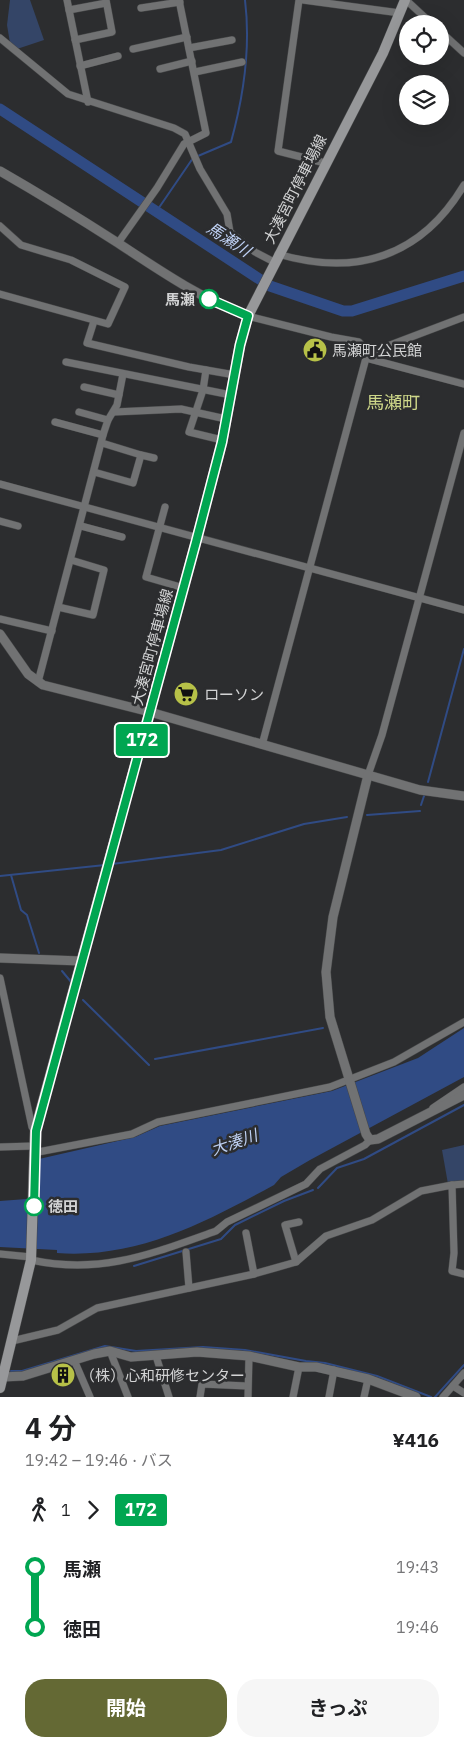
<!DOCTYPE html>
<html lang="ja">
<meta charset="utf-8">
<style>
:root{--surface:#fff;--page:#f6f6f6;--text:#202124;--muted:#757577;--accent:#646934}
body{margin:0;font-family:"IBM Plex Sans","Noto Sans JP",sans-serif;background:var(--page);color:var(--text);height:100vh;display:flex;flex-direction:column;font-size:19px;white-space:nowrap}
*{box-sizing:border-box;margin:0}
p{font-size:16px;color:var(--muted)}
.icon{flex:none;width:28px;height:28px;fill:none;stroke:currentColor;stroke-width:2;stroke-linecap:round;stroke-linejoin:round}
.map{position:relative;height:1397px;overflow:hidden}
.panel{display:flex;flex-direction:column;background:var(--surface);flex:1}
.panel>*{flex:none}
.badge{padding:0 10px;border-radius:4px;font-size:18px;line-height:32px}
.fabs{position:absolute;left:399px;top:15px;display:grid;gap:10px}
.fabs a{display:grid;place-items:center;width:50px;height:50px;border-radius:50%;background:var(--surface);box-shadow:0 5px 20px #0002;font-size:25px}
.map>.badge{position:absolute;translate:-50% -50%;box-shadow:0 0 0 2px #fff}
.legs{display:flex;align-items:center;gap:8px;height:55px;padding:0 25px;font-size:16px}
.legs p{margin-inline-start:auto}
.overview{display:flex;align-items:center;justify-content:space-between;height:85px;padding:0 25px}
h1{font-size:28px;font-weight:700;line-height:38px}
.action{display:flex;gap:10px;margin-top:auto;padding:10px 25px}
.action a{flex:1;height:58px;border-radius:20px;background:var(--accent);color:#fff;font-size:20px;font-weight:700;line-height:58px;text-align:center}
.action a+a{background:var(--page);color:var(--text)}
ul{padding:0 25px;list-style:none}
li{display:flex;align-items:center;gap:18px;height:60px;font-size:19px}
li i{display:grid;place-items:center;width:8px;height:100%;margin:0 6px;background:currentColor}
li i::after{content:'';width:12px;height:12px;margin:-6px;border:4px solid;border-radius:50%;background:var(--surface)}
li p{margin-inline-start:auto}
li:first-child i{background:linear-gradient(#0000 50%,currentColor 0)}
li:last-child i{background:linear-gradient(currentColor 50%,#0000 0)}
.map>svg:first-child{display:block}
.green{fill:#344567}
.water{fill:#304b84}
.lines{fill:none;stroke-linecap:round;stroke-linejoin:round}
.stream{stroke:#304b84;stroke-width:2}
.river{stroke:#304b84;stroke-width:11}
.minor-casing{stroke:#474849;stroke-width:8}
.tertiary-casing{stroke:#474849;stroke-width:10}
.secondary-casing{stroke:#474849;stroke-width:11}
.minor{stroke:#717273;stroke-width:7}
.tertiary{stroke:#717273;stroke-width:9}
.secondary{stroke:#97989a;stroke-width:10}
.line-1-casing{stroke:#fff;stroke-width:11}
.line-1{stroke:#00a651;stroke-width:8}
.stop-1-dot{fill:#fff;stroke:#00a651;stroke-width:2.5}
.labels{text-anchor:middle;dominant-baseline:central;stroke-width:5;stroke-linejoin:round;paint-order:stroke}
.street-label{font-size:15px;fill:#d2d3d4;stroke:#2c2d2f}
.stop-label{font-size:15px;font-weight:bold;fill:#d2d3d4;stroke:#2c2d2f;text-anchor:end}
.poi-label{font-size:15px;fill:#d2d3d4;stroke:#2c2d2f;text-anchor:start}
.water-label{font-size:16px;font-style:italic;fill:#bed0f3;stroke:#2c2d2f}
.quarter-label{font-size:18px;fill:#ced789;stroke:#2c2d2f}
</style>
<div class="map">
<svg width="464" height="1397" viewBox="0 0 464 1397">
<rect width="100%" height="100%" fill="#2c2d2f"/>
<!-- green -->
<g class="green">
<polygon points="10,0 30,0 44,40 17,49 10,43 7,25"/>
<polygon points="464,1145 464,1182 448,1184 442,1150"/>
</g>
<!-- water -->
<path class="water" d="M464,1028V1077L310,1160L281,1177L274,1185C206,1222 137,1259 57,1253V1250L0,1247V1201L40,1198L39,1159L135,1137L160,1126L332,1091L418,1058Z"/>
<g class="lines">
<!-- stream -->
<g class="stream">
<path d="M198,156L231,142C244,95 251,49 245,0"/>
<polyline points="156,212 193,158"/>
<polyline points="428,782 464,649"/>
<polyline points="421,805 424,796"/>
<polyline points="367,815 420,811"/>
<polyline points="112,864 221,850 304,824 347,817"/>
<polyline points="11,875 21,910 27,915 39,953"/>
<polyline points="0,876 105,865"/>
<polyline points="62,971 72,983"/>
<polyline points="83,1000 149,1065"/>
<polyline points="155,1059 323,1028"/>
<polyline points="318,1188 337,1168 364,1159 464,1105"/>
<polyline points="134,1266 221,1239 235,1225 284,1201 313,1190"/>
<polyline points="11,1371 22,1371 105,1346 136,1351 203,1347 245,1350 306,1361 325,1363 377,1376 431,1397"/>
<polyline points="435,1397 464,1365"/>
</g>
<!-- river -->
<polyline class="river" points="0,109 270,286 343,311 352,311 464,276"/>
<defs>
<g id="minor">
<polyline points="67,0 88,102"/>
<polyline points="299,0 278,151 325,163"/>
<polyline points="303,0 400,13"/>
<polyline points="406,0 432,24"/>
<polyline points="141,8 180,2"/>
<polyline points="69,10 106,3"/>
<polyline points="440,31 464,53"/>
<polyline points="0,38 68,94 174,128 185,134 200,169 227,214 230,232 255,252 274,262"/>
<polyline points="75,40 112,32 106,0"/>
<polyline points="189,48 232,40"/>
<polyline points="133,49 187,37"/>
<polyline points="80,66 118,56"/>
<polyline points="160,69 192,61"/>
<polyline points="195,72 242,62"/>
<polyline points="0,226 21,245 71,260 125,287 108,324 0,294"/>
<polyline points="118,243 157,188 184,144 206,133 179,0"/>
<path d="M278,254C356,277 421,257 464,185"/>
<polyline points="248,316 331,337 359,342 369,353"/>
<polyline points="94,321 87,343 189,367 235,375"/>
<polyline points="366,358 464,384"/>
<polyline points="66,362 231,395"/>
<polyline points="206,370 203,390 189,432 222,440"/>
<polyline points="84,387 119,395"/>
<polyline points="79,412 108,420"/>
<polyline points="114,412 181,409 226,419"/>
<polyline points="55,422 103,435"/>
<polyline points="141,455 154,458"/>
<polyline points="94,472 133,483 141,455 102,443"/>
<polyline points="0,484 464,610"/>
<polyline points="165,507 146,577 184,588"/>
<polyline points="0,521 18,526"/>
<polyline points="81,526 122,537"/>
<polyline points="58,607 93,615 104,570 71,560"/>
<polyline points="0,619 52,631"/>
<polyline points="38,682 103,435 108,420 117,405 123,374"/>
<polyline points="262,745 366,358 369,353 464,317"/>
<polyline points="368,775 382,735 464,433"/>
<polyline points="0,978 32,1127 35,1131"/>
<polyline points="433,1108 464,1087"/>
<polyline points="0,1147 33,1146"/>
<polyline points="33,1153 132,1134 158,1122 330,1087 394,1062 464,1022"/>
<polyline points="452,1185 464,1184"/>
<polyline points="246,1233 254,1274"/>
<polyline points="186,1252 189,1288"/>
<polyline points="0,1254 31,1257"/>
<path d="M31,1260C101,1275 151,1254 216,1231L227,1222L306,1184L320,1169L365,1145L370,1140"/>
<polyline points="296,1262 285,1225 299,1222"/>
<polyline points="12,1341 58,1330 97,1308 254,1274 296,1262 326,1236 372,1220 421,1191 452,1185 454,1253 452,1271 464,1274"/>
<polyline points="110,1351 128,1397"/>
<polyline points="156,1356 169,1397"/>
<polyline points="74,1360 90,1397"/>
<polyline points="453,1386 464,1393"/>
<polyline points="200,1397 202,1384 247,1386"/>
<polyline points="248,1397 249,1356"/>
<polyline points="293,1397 299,1367"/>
<polyline points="329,1397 334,1370"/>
<polyline points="364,1397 368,1379"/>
<polyline points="443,1397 464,1373"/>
</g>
<g id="tertiary">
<path d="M0,171C40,194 79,218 118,243C159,270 201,299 248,316"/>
<polyline points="0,634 28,674 43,685 150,712 420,790 464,796"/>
<polyline points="368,775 333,917 326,972 330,1017 366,1134 370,1140 378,1139 464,1095"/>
<polyline points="0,958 81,961"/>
<polyline points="3,1377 23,1376 94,1354 110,1351 131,1357 197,1352 249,1356 299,1367 316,1367 368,1379 416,1397"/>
</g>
<polyline id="secondary" points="0,1388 31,1260 35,1131 197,538 222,442 240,345 248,316 383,53 405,0"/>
</defs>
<!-- minor casing -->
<use href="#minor" class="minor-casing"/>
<!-- tertiary casing -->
<use href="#tertiary" class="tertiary-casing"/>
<!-- secondary casing -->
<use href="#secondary" class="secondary-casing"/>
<!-- minor -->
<use href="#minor" class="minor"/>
<!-- tertiary -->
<use href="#tertiary" class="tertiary"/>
<!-- secondary -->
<use href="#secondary" class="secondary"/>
</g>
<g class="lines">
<defs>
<polyline id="line-1" points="34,1206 36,1131 196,542 222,442 240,345 248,316 209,299"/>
</defs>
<!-- line-1 casing -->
<use href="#line-1" class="line-1-casing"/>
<!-- line-1 -->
<use href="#line-1" class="line-1"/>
</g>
<!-- icons -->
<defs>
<symbol id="civic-disc" viewBox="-11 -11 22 22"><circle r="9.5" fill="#b7c148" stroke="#2c2d2f"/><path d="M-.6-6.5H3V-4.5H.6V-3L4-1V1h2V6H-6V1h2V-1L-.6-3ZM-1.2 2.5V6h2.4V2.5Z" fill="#111"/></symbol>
<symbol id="supermarket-disc" viewBox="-11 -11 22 22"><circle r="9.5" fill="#b7c148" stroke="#2c2d2f"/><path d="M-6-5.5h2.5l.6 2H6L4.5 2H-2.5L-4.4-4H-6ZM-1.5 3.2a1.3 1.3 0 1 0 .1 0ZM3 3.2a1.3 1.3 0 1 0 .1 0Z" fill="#111"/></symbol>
<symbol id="building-disc" viewBox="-11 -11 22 22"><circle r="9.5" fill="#b7c148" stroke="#2c2d2f"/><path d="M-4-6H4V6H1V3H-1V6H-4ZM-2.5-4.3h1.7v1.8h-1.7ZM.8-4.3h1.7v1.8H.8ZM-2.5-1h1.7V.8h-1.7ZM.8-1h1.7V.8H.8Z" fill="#111"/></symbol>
</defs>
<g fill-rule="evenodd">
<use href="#civic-disc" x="301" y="336" width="28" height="28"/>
<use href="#supermarket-disc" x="172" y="680" width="28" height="28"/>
<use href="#building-disc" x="49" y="1361" width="28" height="28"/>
</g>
<!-- markers -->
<g class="stop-1-dot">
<circle cx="209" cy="299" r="9"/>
<circle cx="34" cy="1206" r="9"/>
</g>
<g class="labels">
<!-- street labels -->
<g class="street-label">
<text transform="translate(295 189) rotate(-63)">大湊宮町停車場線</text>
<text transform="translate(152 647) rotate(-75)">大湊宮町停車場線</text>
</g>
<!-- stop labels -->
<g class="stop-label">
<text x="195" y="299">馬瀬</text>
<text x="48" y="1206" text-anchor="start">徳田</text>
</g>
<!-- poi labels -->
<g class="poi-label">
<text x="332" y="350">馬瀬町公民館</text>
<text x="204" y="694">ローソン</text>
<text x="80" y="1375">（株）心和研修センター</text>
</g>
<!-- water labels -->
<g class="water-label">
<text transform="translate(229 239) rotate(33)">馬瀬川</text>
<text transform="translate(234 1142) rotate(-19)">大湊川</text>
</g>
<!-- quarter labels -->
<g class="quarter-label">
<text x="393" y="402">馬瀬町</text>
</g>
</g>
</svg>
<div class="fabs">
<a><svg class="icon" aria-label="locate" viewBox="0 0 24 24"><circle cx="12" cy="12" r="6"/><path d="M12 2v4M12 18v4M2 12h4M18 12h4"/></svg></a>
<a><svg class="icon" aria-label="layers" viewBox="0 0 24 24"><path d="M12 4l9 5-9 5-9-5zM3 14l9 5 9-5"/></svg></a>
</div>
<b class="badge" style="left:142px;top:740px;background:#00a651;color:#fff">172</b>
</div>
<section class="panel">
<div class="overview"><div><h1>4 分</h1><p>19:42 – 19:46 · バス</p></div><b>¥416</b></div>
<div class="legs"><svg class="icon" aria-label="walk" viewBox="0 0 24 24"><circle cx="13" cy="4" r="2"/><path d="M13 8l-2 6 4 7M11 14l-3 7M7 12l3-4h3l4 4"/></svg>1<svg class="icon" aria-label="forward" viewBox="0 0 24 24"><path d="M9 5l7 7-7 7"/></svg><b class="badge" style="background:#00a651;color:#fff">172</b></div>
<ul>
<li><i style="color:#00a651"></i><b>馬瀬</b><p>19:43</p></li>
<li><i style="color:#00a651"></i><b>徳田</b><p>19:46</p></li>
</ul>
<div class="action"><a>開始</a><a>きっぷ</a></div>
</section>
